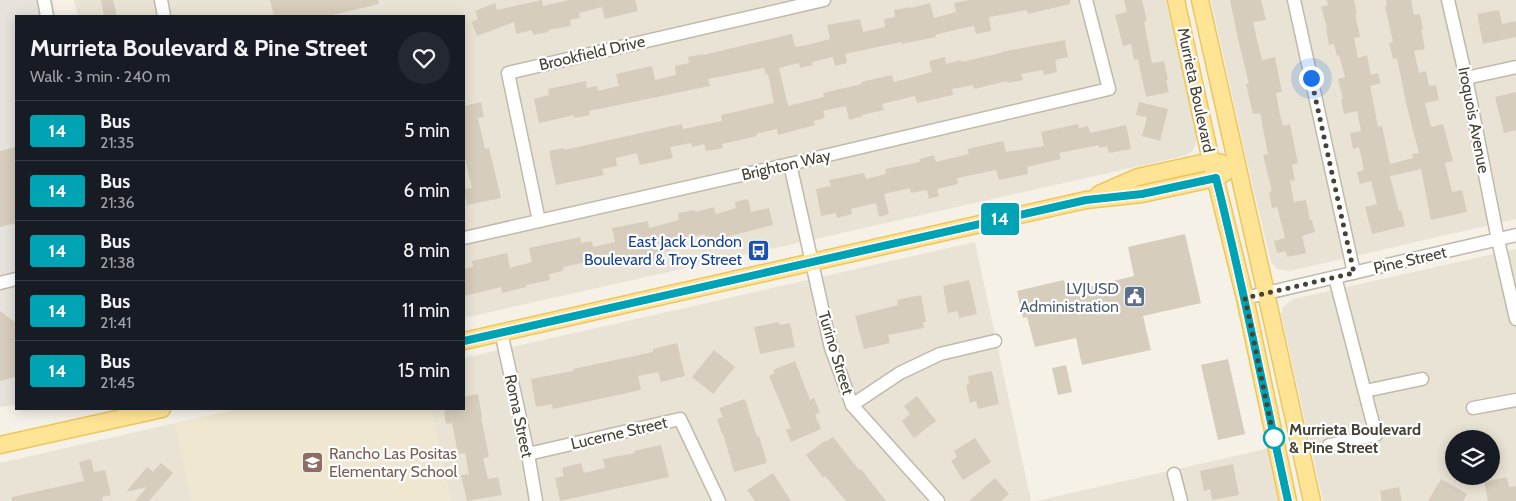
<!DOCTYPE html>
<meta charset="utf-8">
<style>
:root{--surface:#171b24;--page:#242831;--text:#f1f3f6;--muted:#9ea1a6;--line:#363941}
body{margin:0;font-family:Cabin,sans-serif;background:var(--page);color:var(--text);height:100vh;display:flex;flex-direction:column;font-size:19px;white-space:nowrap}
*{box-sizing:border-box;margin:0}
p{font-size:16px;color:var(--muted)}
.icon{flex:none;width:28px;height:28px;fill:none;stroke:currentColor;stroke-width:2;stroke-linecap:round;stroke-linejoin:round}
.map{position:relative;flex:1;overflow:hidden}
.side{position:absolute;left:15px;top:15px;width:450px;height:395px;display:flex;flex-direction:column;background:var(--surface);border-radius:0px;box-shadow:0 2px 12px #0003}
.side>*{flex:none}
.badge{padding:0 10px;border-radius:4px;font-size:18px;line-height:32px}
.buttons{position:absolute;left:1445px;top:430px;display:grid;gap:10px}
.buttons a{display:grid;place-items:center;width:55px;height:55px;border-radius:50%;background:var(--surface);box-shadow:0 2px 12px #0003;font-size:25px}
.you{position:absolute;width:25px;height:25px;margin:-12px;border:4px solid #fff;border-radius:50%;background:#1a73e8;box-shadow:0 0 0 8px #1a73e833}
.map>.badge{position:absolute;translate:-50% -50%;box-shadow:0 0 0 2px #fff}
.round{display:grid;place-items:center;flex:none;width:52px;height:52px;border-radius:26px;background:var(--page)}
.headline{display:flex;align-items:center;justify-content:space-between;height:85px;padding:0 15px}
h1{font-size:24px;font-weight:700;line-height:38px}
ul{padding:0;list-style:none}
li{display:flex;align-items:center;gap:15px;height:60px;padding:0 15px;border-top:1px solid var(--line)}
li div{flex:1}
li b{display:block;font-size:19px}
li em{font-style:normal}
li .badge{min-width:55px;font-weight:700;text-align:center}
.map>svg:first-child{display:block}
.residential{fill:#e9e3d5;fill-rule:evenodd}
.industrial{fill:#e7e2dc}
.education{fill:#efe7d0}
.building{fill:#d7cdbc}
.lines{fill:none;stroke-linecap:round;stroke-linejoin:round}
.minor-casing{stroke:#c1b9a9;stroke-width:15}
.major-casing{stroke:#ecc65e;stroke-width:19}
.minor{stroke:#fff;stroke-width:12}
.major{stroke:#ffe496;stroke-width:16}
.line-casing{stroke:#fff;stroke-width:11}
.line{stroke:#00a3b4;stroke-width:8}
.walk{stroke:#484235;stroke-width:5;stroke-dasharray:0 9}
.stop-dot{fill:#fff;stroke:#00a3b4;stroke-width:2.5}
.labels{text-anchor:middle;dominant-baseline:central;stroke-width:4.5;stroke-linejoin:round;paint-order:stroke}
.street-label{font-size:16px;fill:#484235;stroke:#fff}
.transit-label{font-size:16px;fill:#164399;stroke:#fff;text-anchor:end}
.service-label{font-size:16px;fill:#4e5e75;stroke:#fff;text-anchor:end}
.stop-label{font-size:16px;font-weight:bold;fill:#484235;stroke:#fff;text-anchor:start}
.education-label{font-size:16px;fill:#785e54;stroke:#fff;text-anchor:start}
</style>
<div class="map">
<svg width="1516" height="501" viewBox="0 0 1516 501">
<rect width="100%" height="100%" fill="#f5f1e7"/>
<!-- residential -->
<g class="residential">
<polygon points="74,0 1166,0 1197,137 1195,145 1192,151 1187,155 1179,157 464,318 464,16 78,16"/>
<polygon points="1211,0 1516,0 1516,219 1290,271 1277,269 1271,262 1244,149"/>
<polygon points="975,242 1031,501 451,501 431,409 464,409 464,358"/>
<path d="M1516,249V501H1323L1281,314L1283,307L1293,299ZM1454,439H1491V476H1454Z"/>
<polygon points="175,423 192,501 0,501 0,463"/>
<polygon points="1270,448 1282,501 1036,501"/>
</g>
<!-- industrial -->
<polygon class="industrial" points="0,0 52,0 55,16 16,16 16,405 0,407"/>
<!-- education -->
<polygon class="education" points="237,409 431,409 451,501 192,501 175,423"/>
<!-- building -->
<g class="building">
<polygon points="101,0 113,0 117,16 104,16"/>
<polygon points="270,0 378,0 379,4 328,16 274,16"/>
<polygon points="542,0 543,6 569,0 635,0 638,11 605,19 602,7 579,13 580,18 570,20 571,26 548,30 549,32 533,35 532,30 516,34 514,22 477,36 472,22 478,19 475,11 495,3 497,10"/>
<polygon points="969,0 1070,0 1070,4 1028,14 1027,10 989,17 991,31 976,34 974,26 959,29 935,35 936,37 902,44 901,42 845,54 847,63 835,66 833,57 812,62 813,65 800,68 799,63 779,68 788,106 824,97 823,93 862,84 861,82 892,75 894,82 932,72 929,61 945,57 946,64 961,60 961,62 1001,53 1001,52 1065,40 1068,57 1055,60 1057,72 1044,75 1043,70 1021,74 1023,80 1008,83 1007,81 974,89 973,85 952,89 953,95 917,103 915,96 882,104 884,110 862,115 863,116 849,120 846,106 823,111 825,118 813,121 815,125 778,135 777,129 756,134 757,136 722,144 723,148 706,151 704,144 692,147 691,143 670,147 673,158 640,165 637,153 616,158 617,166 602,169 604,175 556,185 549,151 564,148 564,150 682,124 683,129 722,121 721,115 774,103 768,74 766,75 764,68 708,79 710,86 589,111 590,115 574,118 574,115 539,123 534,99 549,95 548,89 586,81 587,88 597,86 598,91 619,86 616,74 652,66 655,80 676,75 675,66 689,63 688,57 703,54 703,55 792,34 795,47 808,45 830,39 827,25 860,19 863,32 885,27 884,19 895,17 894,10 911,7 911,8 930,3 934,18 956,12 954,3"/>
<polygon points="1124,0 1142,0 1147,21 1144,22 1152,63 1164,61 1168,80 1166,80 1169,92 1146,97 1138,59 1134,60 1131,44 1123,46 1115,15 1127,12"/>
<polygon points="1230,0 1261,0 1266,20 1253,22 1258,44 1262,60 1275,57 1282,92 1276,93 1280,115 1283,126 1290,124 1298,163 1292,165 1295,180 1290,181 1294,202 1306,200 1310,220 1312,220 1315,232 1302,236 1306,253 1287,257 1286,251 1277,253 1274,241 1285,238 1277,207 1272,208 1269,192 1272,191 1263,155 1268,154 1260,113 1253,114 1246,84 1249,84 1238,39"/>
<polygon points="1327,0 1354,0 1357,14 1355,14 1360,37 1354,38 1358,58 1367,55 1371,75 1378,73 1381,83 1370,86 1378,127 1382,126 1390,164 1413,158 1412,154 1419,153 1407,107 1397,58 1393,59 1389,43 1393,42 1385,6 1387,6 1386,0 1411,0 1414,15 1420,14 1423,29 1421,29 1425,49 1414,51 1419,73 1426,71 1429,86 1436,85 1439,100 1425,103 1431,127 1443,124 1453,161 1445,163 1452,192 1462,190 1467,212 1431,220 1421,169 1400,174 1390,176 1399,211 1401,210 1405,226 1372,234 1365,207 1377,204 1371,181 1360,184 1357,172 1364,170 1359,147 1353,149 1350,133 1361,131 1357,111 1344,114 1341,100 1343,99 1338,79 1345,77 1339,55 1337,56 1334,44 1329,45 1326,28 1327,28 1321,7 1328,5"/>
<polygon points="1499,10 1502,24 1516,21 1516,37 1483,44 1477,14"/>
<polygon points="1516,92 1516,130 1504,133 1495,97"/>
<polygon points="481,102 484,117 478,118 485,149 489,148 501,198 467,205 464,189 472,188 464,154 464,106"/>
<polygon points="1139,102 1168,109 1160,141 1142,136 1147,117 1136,115"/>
<polygon points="1078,124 1079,128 1088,126 1090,133 1126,125 1131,149 1109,153 1107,146 1099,148 1099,145 1059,153 1061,159 1027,167 1028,174 999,180 996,170 957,178 958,184 937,189 939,196 929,199 927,190 911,193 910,188 884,194 889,214 879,217 876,203 851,209 852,214 837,218 836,213 821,216 816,189 831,186 829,180 864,173 866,179 886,174 885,169 920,162 919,159 934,155 936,162 969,154 967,149 1003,141 1006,152 1044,146 1041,132"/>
<polygon points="16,147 16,223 0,227 0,151"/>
<polygon points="748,199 751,212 769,208 773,225 707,242 705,234 668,242 670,250 659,253 661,260 641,264 639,255 602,264 601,259 563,267 563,271 549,274 550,280 526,285 526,287 502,293 501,287 464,296 464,269 473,267 472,261 507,253 510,268 532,262 529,248 580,237 581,243 592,241 593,247 615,242 612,228 648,221 649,228 679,220 678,213 695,210 695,212 714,207 716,214 736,208 735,202"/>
<polygon points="1185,234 1201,303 1143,316 1151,350 1082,365 1076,338 1035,347 1027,317 1023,318 1017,291 1064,280 1067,292 1134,276 1128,247"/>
<polygon points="969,280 977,314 959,318 958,311 948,313 943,286"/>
<polygon points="921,295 926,322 923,322 924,328 888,335 890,343 864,349 855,316 898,305 897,300"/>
<polygon points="0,311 16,323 16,377 0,381"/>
<polygon points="779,322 779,325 790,323 795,347 760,354 754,327"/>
<polygon points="677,343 685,376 661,382 658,372 638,376 641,390 553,409 552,404 536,407 531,379 573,371 573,369 653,352 653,349"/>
<polygon points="714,350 735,367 713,394 692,377"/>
<polygon points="1228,359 1245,434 1218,440 1201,365"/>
<polygon points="795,361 810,400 814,398 820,412 815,415 821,429 791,442 786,430 791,428 769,376 775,373 773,370"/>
<polygon points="1066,365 1072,392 1058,395 1052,368"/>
<polygon points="992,371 999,404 978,409 976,401 970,403 966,385 969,384 968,376"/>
<polygon points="478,394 482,417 481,417 489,457 483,458 488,479 498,477 502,495 467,501 461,475 469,474 465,453 458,454 452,423 446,424 444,411 447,410 447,409 464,409 464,397"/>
<polygon points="917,396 936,421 914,438 902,421 910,414 904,406"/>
<polygon points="745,399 757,437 759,436 767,463 734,472 723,433 722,434 717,419 723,417 719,408"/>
<polygon points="833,437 859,470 861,469 886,501 846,501 825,476 823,477 806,455 826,440 826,442"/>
<polygon points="975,438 991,462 963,480 951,461 957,457 954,451"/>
<polygon points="661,445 669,477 560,501 555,478 564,476 562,468 581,463 584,473 605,468 603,459 635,453 634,451"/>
<polygon points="91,459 94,472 105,470 111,495 102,497 103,501 12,501 12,497 84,481 79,462"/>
<polygon points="161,463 173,473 149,501 135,501 147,487 126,492 147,467 153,472"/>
<polygon points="1233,464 1239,495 1212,500 1210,489 1204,491 1200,471"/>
<polygon points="773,473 791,501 755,501 747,490"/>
<polygon points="1507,477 1509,487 1516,486 1516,501 1488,501 1484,482"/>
<polygon points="995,478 1009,494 1001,501 969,501"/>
<polygon points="1441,479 1467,494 1463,501 1428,501"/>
<polygon points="1399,487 1402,501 1382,501 1380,491"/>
</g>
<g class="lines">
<defs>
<g id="minor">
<polyline points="44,0 47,16"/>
<polyline points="161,0 164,16"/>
<polyline points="1294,0 1354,273"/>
<polyline points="1448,0 1466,78 1498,240 1516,319"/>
<polyline points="1466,78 1516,67"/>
<polyline points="790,164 831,348 852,405 938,501"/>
<polyline points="539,221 508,73 824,0"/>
<polyline points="464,238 790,164 1109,89 1086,0"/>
<polyline points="0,283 16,279"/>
<polyline points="1245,298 1516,235"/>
<polyline points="501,332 528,454 536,501"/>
<polyline points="1365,391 1422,379"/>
<polyline points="852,405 900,373 940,354 995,341"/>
<polyline points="1473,408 1516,400"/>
<polyline points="1329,445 1376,435 1335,277"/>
<polyline points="528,454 680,419 719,501"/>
<polyline points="1174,474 1181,501"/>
</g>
<g id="major">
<polyline points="1176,0 1211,161 1245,298 1288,501"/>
<polyline points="1200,0 1266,293 1312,501"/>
<polyline points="1099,194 1138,177 1211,161 1222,163"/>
<polyline points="464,341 1086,200 1142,194 1216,178 1236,166"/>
<polyline points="0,445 162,409"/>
</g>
</defs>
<!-- minor casing -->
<use href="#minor" class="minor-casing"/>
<!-- major casing -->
<use href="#major" class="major-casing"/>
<!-- minor -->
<use href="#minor" class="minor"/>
<!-- major -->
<use href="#major" class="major"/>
</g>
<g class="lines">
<defs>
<path id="line" d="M464,341L1086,200L1142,194L1216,178C1243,285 1264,393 1288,501"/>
</defs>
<!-- line casing -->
<use href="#line" class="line-casing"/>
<!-- line -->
<use href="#line" class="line"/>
<!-- walk -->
<polyline class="walk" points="1274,438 1274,439 1245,298 1354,273 1311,78"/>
</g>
<!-- icons -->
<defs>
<symbol id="bus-square" viewBox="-11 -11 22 22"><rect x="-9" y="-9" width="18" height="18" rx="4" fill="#1a4fb4" stroke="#fff"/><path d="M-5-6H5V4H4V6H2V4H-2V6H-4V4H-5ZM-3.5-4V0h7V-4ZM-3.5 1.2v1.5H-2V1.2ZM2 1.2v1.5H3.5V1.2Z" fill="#fff"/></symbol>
<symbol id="civic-square" viewBox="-11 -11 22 22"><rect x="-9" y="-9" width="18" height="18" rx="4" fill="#5c6f8a" stroke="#fff"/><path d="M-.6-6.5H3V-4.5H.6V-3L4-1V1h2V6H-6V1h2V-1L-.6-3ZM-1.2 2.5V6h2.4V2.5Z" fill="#fff"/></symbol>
<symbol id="school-square" viewBox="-11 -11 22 22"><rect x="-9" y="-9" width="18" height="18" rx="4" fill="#8d6e63" stroke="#fff"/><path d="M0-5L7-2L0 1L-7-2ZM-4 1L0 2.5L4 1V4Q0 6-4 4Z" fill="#fff"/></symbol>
</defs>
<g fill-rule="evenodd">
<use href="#bus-square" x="746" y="238" width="25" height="25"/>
<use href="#civic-square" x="1122" y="284" width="25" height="25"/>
<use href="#school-square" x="300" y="450" width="25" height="25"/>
</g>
<!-- markers -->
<circle class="stop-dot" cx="1274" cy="438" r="10"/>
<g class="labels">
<!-- street labels -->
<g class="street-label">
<text transform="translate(592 53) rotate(-13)">Brookfield Drive</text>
<text transform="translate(1196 90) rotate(78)">Murrieta Boulevard</text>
<text transform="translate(1474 120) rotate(79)">Iroquois Avenue</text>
<text transform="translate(786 165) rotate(-13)">Brighton Way</text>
<text transform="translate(1410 260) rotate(-13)">Pine Street</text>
<text transform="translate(836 353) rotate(73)">Turino Street</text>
<text transform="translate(519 416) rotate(78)">Roma Street</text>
<text transform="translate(619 433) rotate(-13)">Lucerne Street</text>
</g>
<!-- transit labels -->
<g class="transit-label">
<text x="742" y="241">East Jack London<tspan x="742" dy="18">Boulevard &amp; Troy Street</tspan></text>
</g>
<!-- service labels -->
<g class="service-label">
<text x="1119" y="288">LVJUSD<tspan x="1119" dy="18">Administration</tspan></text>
</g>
<!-- stop labels -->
<g class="stop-label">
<text x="1289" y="429">Murrieta Boulevard<tspan x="1289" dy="18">&amp; Pine Street</tspan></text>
</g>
<!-- education labels -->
<g class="education-label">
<text x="329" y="453">Rancho Las Positas<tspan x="329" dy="18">Elementary School</tspan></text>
</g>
</g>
</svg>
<div class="buttons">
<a><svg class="icon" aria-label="layers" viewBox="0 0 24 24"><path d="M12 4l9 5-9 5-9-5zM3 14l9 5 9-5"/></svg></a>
</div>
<div class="you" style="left:1311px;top:78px"></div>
<b class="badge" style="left:1000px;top:219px;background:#00a3b4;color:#fff">14</b>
<section class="side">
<div class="headline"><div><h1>Murrieta Boulevard &amp; Pine Street</h1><p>Walk · 3 min · 240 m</p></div><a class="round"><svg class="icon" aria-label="heart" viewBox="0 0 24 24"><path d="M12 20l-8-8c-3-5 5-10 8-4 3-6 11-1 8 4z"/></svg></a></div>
<ul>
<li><span class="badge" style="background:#00a3b4;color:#fff">14</span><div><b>Bus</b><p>21:35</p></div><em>5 min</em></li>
<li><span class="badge" style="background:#00a3b4;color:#fff">14</span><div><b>Bus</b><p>21:36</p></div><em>6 min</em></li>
<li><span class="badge" style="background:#00a3b4;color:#fff">14</span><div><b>Bus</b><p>21:38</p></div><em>8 min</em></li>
<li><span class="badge" style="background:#00a3b4;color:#fff">14</span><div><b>Bus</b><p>21:41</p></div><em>11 min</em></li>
<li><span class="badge" style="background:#00a3b4;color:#fff">14</span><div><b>Bus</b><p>21:45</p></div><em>15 min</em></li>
</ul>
</section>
</div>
